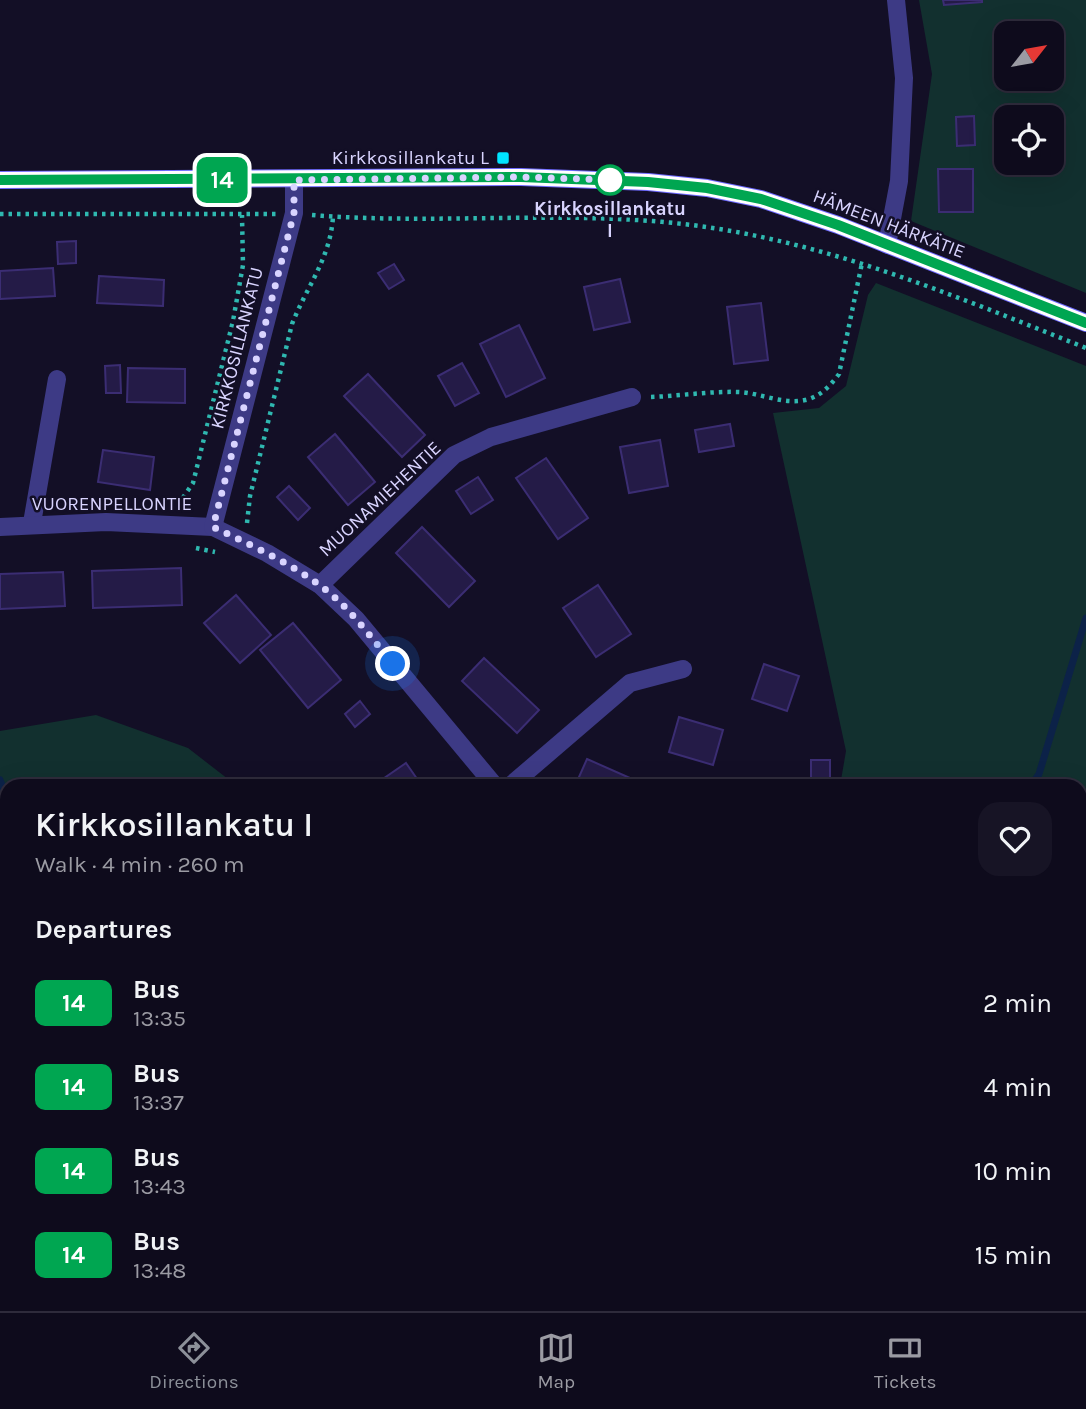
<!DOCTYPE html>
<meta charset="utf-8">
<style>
:root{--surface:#0e0b1c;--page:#171425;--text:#f1f3f6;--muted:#9b9ba3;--line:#2e2b3b;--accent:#8c9099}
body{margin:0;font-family:Karla,sans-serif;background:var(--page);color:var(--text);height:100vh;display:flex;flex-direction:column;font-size:26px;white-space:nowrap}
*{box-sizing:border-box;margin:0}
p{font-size:23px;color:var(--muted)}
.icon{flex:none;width:38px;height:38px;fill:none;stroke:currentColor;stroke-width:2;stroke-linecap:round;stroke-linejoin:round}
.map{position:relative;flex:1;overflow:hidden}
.details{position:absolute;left:0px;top:779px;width:1087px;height:534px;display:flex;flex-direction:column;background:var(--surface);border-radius:21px 21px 0 0;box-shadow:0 7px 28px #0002,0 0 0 2px var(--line)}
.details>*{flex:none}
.badge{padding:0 14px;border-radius:10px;font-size:24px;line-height:46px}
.needle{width:46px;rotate:59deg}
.controls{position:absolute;left:994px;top:21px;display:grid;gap:14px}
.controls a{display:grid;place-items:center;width:70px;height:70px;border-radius:14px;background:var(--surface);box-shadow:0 7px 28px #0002,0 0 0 2px var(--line);font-size:35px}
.you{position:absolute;width:35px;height:35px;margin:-18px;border:5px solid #fff;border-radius:50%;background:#1a73e8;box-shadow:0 0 0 10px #1a73e833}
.map>.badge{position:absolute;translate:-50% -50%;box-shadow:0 0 0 4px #fff}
h2{padding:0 35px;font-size:26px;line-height:63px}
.round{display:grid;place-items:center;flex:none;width:74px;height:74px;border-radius:21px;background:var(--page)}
.overview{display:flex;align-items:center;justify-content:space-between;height:119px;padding:0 35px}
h1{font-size:33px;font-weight:600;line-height:52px}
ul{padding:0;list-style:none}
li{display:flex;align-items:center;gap:21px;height:84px;padding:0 35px}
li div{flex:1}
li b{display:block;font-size:26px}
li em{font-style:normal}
li .badge{min-width:77px;font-weight:700;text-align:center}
.menu{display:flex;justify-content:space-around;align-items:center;height:98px;border-top:2px solid var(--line);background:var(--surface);font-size:19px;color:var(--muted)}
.menu a{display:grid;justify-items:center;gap:4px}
.menu .current{color:var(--accent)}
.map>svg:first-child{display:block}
.green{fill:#12302f;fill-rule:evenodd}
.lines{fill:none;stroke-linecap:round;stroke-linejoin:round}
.stream{stroke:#0c2248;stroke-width:7}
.building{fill:#241b47;stroke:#3b2d73;stroke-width:2}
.path{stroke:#2fb8b0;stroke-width:4.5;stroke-dasharray:3.5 5;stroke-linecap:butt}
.street{stroke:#3d3a85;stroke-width:18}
.secondary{stroke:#6f6bff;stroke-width:18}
.line-casing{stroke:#fff;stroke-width:16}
.line{stroke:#00a651;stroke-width:10}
.walk{stroke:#d9d4ff;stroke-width:7;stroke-dasharray:0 12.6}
.poi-dot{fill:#00e5ff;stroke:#130f26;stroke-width:2.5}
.stop-dot{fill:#fff;stroke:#00a651;stroke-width:3.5}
.labels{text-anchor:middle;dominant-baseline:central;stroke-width:5;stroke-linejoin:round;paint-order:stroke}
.poi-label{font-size:19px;fill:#d9d4ff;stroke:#130f26;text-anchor:end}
.stop-label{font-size:19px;font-weight:bold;fill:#d9d4ff;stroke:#130f26}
.street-label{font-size:19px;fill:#d9d4ff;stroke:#130f26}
</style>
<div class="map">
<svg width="1086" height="1311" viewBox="0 0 1086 1311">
<rect width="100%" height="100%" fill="#130f26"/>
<!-- green -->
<g class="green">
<path d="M919,0H1086V293L911,221L932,74ZM1006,33H1052V79H1006ZM1006,117H1052V163H1006Z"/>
<polygon points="876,283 1086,366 1086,964 1080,962 1080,786 840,786 846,751 773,413 819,408 846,386 868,295"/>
<polygon points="96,715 188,748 237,786 7,786 7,1306 1080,1306 1080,1171 1086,1173 1086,1311 0,1311 0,731"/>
</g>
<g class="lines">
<!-- stream -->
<g class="stream">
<polyline points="0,780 7,797"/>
<polyline points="1031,786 1039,774 1086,618"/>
<polyline points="0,1009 7,1010"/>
<polyline points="205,1311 206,1306"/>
</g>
</g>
<!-- building -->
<g class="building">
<polygon points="943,0 982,0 982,2 944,5"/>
<polygon points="974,116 975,145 957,146 956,117"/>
<polygon points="938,169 973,169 973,212 939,212"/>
<polygon points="76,241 76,263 58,264 57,242"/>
<polygon points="394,264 404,280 389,289 378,273"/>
<polygon points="53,268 55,296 0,299 0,271"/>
<polygon points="99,276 164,280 163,306 97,303"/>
<polygon points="620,279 630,322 594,330 584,287"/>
<polygon points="761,303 768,360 734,364 727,307"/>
<polygon points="519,325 545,378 506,397 480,344"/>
<polygon points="462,363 479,393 455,406 438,376"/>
<polygon points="120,365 121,393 106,393 105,366"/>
<polygon points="128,368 185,369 185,403 127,402"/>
<polygon points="368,374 425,435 402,457 344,396"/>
<polygon points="730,424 734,446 699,452 695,430"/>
<polygon points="335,434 375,482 348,505 308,457"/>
<polygon points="660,440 668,486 629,493 620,447"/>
<polygon points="103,450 154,457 150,490 98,482"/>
<polygon points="546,458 588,518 558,539 516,478"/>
<polygon points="478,477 493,500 471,514 456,491"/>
<polygon points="289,486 310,508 298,520 277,497"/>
<polygon points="422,527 475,581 449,607 396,553"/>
<polygon points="181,568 182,605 93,608 92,571"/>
<polygon points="63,572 65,606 0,609 0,574"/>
<polygon points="598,585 631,634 596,657 563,608"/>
<polygon points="236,595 271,635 240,663 204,623"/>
<polygon points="293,623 341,680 308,708 260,650"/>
<polygon points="484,658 539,710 517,733 462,681"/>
<polygon points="764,664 799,676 787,711 752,699"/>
<polygon points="360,701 370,714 355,727 345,714"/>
<polygon points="679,717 723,730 713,765 669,752"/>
<polygon points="587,759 648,786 575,786"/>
<polygon points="811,760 830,760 830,778 811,779"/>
<polygon points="406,763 422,786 379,786 377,783"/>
<polygon points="1080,1068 1085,1068 1082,1089 1086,1090 1086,1121 1080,1120"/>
</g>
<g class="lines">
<!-- path -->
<g class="path">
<polyline points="0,214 276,214"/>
<path d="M312,215C435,225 560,210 683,224C824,240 955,296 1086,348"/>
<path d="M651,397C680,396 710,391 739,392C760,393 784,405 805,400C820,397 830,386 839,374L862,263"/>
<polyline points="178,505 193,483 233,321 243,265 242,215"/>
<path d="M247,523L250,496L292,324C307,286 330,259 333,217"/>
<polyline points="196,548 215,552"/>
<polyline points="0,1246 7,1248"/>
<polyline points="465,1306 491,1311"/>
</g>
<!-- street -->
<g class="street">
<polyline points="887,245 899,181 904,78 896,0"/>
<polyline points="32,523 57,379"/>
<polyline points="0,527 106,522 213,527 267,553 320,585 356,619 495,786"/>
<polyline points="213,527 294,213 294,180"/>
<polyline points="320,585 454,455 491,437 632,397"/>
<polyline points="510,786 630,683 683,669"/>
<polyline points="1080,932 1086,925"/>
<polyline points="985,1311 986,1306"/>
</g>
<!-- secondary -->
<polyline class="secondary" points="0,180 521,177 648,182 707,188 761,199 838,225 1086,323"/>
</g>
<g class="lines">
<defs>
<polyline id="line" points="0,180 521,177 648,182 707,188 761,199 838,225 1086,323"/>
</defs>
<!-- line casing -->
<use href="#line" class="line-casing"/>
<!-- line -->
<use href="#line" class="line"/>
<!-- walk -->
<path class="walk" d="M393,664C370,636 348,605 318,584C286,561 249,544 213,527L294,213V180L521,177L610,180"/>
</g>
<!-- markers -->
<rect class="poi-dot" x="496" y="151" width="14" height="14" rx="3.5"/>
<circle class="stop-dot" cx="610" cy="180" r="14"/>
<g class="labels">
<!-- poi labels -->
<g class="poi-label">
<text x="489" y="158">Kirkkosillankatu L</text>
</g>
<!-- stop labels -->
<g class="stop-label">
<text x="610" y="209">Kirkkosillankatu<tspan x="610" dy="22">I</tspan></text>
</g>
<!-- street labels -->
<g class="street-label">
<text transform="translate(889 224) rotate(21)">HÄMEEN HÄRKÄTIE</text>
<text transform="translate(237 348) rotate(-76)">KIRKKOSILLANKATU</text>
<text transform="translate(380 499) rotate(-43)">MUONAMIEHENTIE</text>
<text x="112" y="504">VUORENPELLONTIE</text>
</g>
</g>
</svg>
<div class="controls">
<a><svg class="needle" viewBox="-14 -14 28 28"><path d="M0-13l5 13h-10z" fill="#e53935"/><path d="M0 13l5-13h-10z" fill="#9b9ba3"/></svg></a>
<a><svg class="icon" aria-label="locate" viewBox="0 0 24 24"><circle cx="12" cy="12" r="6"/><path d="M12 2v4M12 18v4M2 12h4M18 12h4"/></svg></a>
</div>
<div class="you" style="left:393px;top:664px"></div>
<b class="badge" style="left:222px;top:180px;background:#00a651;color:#fff">14</b>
<section class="details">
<div class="overview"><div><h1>Kirkkosillankatu I</h1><p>Walk · 4 min · 260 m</p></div><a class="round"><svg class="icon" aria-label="heart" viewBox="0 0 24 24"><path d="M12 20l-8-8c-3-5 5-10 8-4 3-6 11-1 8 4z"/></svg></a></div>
<h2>Departures</h2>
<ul>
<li><span class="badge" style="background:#00a651;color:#fff">14</span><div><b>Bus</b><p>13:35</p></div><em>2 min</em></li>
<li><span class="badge" style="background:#00a651;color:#fff">14</span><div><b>Bus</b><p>13:37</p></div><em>4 min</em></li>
<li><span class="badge" style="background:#00a651;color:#fff">14</span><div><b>Bus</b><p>13:43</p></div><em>10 min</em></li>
<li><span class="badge" style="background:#00a651;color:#fff">14</span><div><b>Bus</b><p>13:48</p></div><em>15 min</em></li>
</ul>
</section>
</div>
<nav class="menu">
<a class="current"><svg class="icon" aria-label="directions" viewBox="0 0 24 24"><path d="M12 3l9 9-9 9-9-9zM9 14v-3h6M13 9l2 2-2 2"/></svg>Directions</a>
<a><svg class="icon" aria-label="map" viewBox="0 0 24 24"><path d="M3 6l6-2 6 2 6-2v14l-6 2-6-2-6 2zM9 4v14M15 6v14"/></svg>Map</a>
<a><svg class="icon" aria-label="tickets" viewBox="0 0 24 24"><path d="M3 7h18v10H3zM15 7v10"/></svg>Tickets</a>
</nav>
